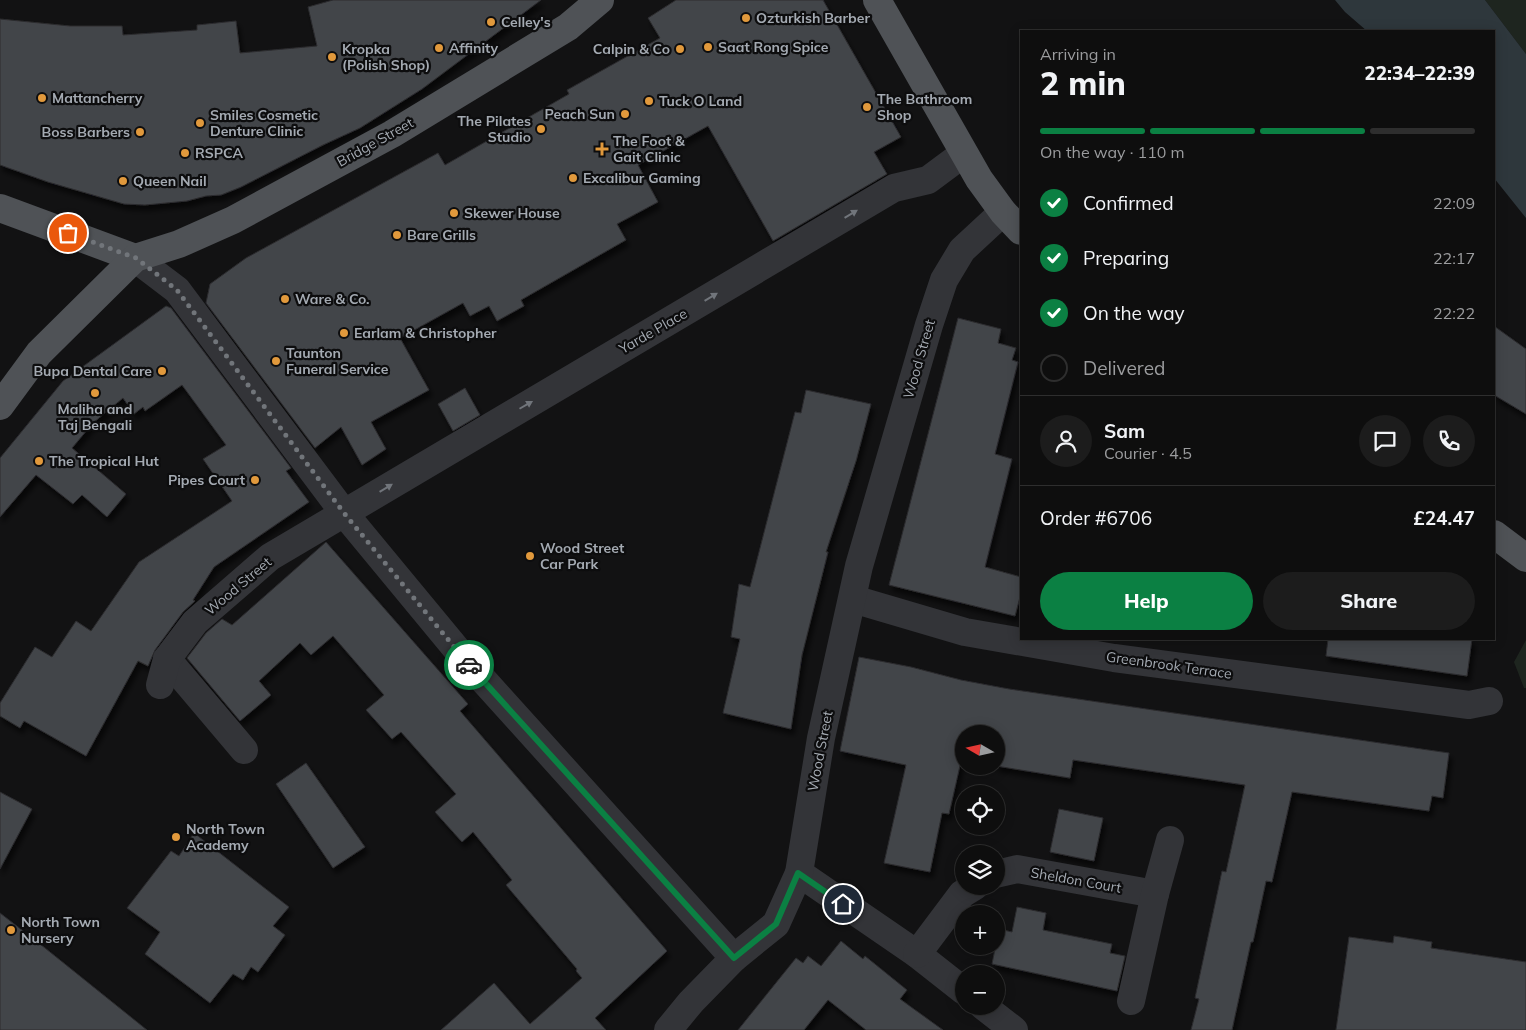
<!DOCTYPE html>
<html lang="en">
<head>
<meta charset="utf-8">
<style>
	body { margin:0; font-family:Mulish,sans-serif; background:#1c1c1c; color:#f1f3f6; height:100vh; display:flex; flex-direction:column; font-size:19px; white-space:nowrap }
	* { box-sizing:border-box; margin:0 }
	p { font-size:16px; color:#9b9c9e }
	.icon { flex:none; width:28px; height:28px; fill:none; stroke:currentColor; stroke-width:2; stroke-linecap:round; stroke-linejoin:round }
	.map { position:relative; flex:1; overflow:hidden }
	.sheet { position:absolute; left:1020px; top:30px; width:475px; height:610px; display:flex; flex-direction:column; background:#0e0e0e; border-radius:0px; box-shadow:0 2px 12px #0003,0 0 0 1px #2e2e2e }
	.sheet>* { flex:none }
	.needle { width:32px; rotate:279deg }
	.fabs { position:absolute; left:955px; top:725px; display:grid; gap:10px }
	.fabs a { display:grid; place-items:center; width:50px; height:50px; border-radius:50%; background:#0e0e0e; box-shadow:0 2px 12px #0003,0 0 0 1px #2e2e2e; font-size:25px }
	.pin { position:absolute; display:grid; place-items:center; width:42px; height:42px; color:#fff; margin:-21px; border:2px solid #fff; border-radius:50%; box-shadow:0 1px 5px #0007 }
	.courier { position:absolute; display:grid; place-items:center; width:50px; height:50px; margin:-25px; border:4px solid #0b8043; border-radius:50%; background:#fff; color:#222; box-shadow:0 1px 6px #0007 }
	.overview em { font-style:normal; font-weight:800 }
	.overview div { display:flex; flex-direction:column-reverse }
	.overview { display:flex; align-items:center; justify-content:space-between; height:85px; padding:0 20px }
	h1 { font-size:32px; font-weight:800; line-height:38px }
	.bar { display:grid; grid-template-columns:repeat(4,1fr); gap:8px 5px; align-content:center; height:60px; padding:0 20px }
	.bar i { height:6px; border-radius:4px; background:#2e2e2e }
	.bar .current { background:#0b8043 }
	.bar p { grid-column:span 4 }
	.line { display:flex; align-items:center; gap:12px; padding:0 20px; border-top:1px solid #2e2e2e }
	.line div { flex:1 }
	.round { display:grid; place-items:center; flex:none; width:52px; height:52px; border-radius:26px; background:#1c1c1c }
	ol { padding:0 20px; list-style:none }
	li { display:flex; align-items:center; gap:15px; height:55px }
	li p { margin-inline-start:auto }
	li .icon { padding:5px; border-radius:50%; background:#0b8043; color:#fff; stroke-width:4 }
	li:last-child { color:#9b9c9e }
	li i { width:28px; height:28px; border:2px solid #2e2e2e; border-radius:50% }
	.cta { display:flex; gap:10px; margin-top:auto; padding:10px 20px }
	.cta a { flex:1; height:58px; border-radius:30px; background:#0b8043; color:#fff; font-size:20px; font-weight:800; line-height:58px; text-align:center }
	.cta a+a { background:#1c1c1c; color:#f1f3f6 }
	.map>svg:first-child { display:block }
	.green { fill:#1e251f }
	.water { fill:#2e373c }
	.building { fill:#434548; stroke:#2c2c2f; filter:url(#shadow) }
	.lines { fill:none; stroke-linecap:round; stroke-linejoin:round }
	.minor { stroke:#333438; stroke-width:28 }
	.major { stroke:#4f5256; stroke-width:28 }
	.oneway { fill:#71757b }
	.done { stroke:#71757a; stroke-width:5; stroke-dasharray:0 9 }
	.route { stroke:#0b8043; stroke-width:6 }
	.poi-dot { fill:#e1993c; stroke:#0d0d0e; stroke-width:2 }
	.labels { text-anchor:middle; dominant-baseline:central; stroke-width:4.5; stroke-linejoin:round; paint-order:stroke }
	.poi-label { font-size:14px; font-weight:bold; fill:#a4aab2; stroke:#0d0d0e; text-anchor:start }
	.street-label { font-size:14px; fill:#a4aab2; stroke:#0d0d0e }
</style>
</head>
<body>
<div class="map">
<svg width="1526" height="1030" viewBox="0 0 1526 1030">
	<defs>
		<filter id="shadow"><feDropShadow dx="3" dy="5.5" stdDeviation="2.5" flood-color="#0009"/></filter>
	</defs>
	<rect width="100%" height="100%" fill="#121213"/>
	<!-- green -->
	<g class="green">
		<polygon points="1485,0 1526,0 1526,54"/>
		<polygon points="1526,640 1526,688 1524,688 1514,662"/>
	</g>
	<!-- water -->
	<polygon class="water" points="1335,0 1485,0 1526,54 1526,218 1494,178 1494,31 1367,31 1345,12"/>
	<!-- building -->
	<g class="building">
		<polygon points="333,0 541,0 422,89 360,128 323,145 241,187 221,195 206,196 187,201 145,205 124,204 48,182 0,165 0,19 70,26 122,26 123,35 197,30 197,25 236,21 240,53 317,46 308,7"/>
		<polygon points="676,0 823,0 901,137 874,152 887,174 773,241 708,126 638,165 658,202 617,224 626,240 521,300 524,306 497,321 489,306 470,316 463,303 400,338 429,390 371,422 386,449 362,465 341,427 315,448 206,303 210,284 246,258 438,153 445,165 569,94 567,90 660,38 648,18"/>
		<polygon points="166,306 171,308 291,468 286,471 309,502 214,567 193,600 195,601 183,612 155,650 148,666 138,661 86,756 24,721 20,728 0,716 0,703 35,647 52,657 76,621 91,631 139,562 232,501 203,459 226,445 182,385 145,411 143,407 134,414 123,398 93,423 72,448 126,494 107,517 82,495 73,504 36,475 0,517 0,458 63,381"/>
		<polygon points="958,318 1001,329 998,343 1016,348 1012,360 1018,362 995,454 1012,459 985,567 1021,577 1021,593 1015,616 889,585"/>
		<polygon points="1494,326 1526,349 1526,414 1494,395"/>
		<polygon points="465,388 480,415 453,431 438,404"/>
		<polygon points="806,390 871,404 856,461 826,552 828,552 802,655 791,729 723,713 740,639 731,637 739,584 750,587 795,412 801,413"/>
		<polygon points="326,542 468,704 460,711 667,951 595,1018 606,1030 441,1030 494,983 530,1024 582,978 576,971 577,969 506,885 512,880 473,832 462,842 435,812 456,794 401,732 392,739 366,710 384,695 333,636 311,655 300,643 259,681 271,695 240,721 187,658 206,633 222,619 232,625"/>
		<polygon points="1328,639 1472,639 1467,676 1326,656"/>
		<polygon points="859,657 911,667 961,680 1009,689 1449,753 1443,798 1432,796 1429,811 1292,792 1272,882 1266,881 1253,942 1251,942 1232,1030 1191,1030 1199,999 1195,998 1218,890 1222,871 1226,872 1245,785 1073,760 1070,778 996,766 996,734 964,734 964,761 961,761 949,814 942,813 930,872 884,863 906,765 840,751"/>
		<polygon points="306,763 365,847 333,868 276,784"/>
		<polygon points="0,792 32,809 0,869"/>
		<polygon points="1059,809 1103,818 1094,861 1050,852"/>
		<polygon points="194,833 289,907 273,926 285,935 258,972 251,967 243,980 233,974 210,1003 145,954 160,932 127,908 171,851 179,856"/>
		<polygon points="1017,907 1046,913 1043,930 1112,944 1110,953 1125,956 1117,991 992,964 999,929 1012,932"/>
		<polygon points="0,913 45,948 147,1030 0,1030"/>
		<polygon points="1394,936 1432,942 1431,948 1526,962 1526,1030 1336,1030 1349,937 1393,943"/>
		<polygon points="841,941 863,959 865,956 907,990 900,999 943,1030 866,1030 828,1000 804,1030 738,1030 796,958 803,963 808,956 821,966"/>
	</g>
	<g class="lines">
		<!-- minor -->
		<g class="minor">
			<polyline points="135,258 177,290 344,513 468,663 734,958"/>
			<polyline points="853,599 965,632 1114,658 1469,705 1489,701"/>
			<polyline points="167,659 244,750"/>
			<polyline points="160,685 167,659 195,622 270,557 894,188 928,180 963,154"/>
			<polyline points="799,873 917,954 964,991"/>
			<polyline points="996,874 1017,869 1155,894"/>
			<polyline points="917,954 962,894 975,886"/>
			<polyline points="1131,1001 1155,894 1170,840"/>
			<polyline points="983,1006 1014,1030"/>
			<polyline points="668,1030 691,1002 734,958 776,924 799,873 821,738 859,566 929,325 944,280 962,250 1003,212"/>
		</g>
		<!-- major -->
		<g class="major">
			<polyline points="877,0 979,179 1003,212 1021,231"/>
			<polyline points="0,208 135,258"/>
			<polyline points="0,406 39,353 135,258 179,244 233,220 392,134 568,27 600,0"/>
			<polyline points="1494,534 1526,558"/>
		</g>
	</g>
	<!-- one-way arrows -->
	<defs><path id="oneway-solid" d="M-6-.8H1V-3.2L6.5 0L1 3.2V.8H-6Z" transform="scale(1.25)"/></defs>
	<g class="oneway">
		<use href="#oneway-solid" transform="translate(851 214) rotate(-31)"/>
		<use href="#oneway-solid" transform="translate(711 297) rotate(-31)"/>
		<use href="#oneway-solid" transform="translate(526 405) rotate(-30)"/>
		<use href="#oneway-solid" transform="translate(386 488) rotate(-31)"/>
	</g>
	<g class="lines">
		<!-- done -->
		<polyline class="done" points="68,233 136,258 177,290 344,513 469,665"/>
		<!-- route -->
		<polyline class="route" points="469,665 734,958 776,924 798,873 843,904"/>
	</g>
	<!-- markers -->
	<g class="poi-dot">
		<circle cx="746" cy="18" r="5"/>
		<circle cx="491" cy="22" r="5"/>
		<circle cx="708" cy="47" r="5"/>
		<circle cx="439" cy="48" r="5"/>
		<circle cx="680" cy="49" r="5"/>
		<circle cx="332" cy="57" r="5"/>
		<circle cx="42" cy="98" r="5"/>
		<circle cx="649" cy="101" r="5"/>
		<circle cx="867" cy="107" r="5"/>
		<circle cx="625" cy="114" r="5"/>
		<circle cx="200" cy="123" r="5"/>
		<circle cx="541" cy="129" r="5"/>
		<circle cx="140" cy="132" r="5"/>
		<path d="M599.5 141.5h5v5h5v5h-5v5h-5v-5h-5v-5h5z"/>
		<circle cx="185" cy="153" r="5"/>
		<circle cx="573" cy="178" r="5"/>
		<circle cx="123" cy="181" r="5"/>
		<circle cx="454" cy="213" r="5"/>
		<circle cx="397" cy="235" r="5"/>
		<circle cx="285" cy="299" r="5"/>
		<circle cx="344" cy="333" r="5"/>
		<circle cx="276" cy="361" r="5"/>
		<circle cx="162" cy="371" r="5"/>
		<circle cx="95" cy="393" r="5"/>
		<circle cx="39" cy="461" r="5"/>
		<circle cx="255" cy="480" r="5"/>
		<circle cx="530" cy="556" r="5"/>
		<circle cx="176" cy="837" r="5"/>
		<circle cx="11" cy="930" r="5"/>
	</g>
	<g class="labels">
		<!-- poi labels -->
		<g class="poi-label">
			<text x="756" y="18">Ozturkish Barber</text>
			<text x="501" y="22">Celley's</text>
			<text x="718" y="47">Saat Rong Spice</text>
			<text x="449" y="48">Affinity</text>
			<text x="342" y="49">Kropka<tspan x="342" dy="16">(Polish Shop)</tspan></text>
			<text x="670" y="49" text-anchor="end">Calpin &amp; Co</text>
			<text x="52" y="98">Mattancherry</text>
			<text x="877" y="99">The Bathroom<tspan x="877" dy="16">Shop</tspan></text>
			<text x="659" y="101">Tuck O Land</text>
			<text x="615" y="114" text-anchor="end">Peach Sun</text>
			<text x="210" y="115">Smiles Cosmetic<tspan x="210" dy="16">Denture Clinic</tspan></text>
			<text x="531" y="121" text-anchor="end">The Pilates<tspan x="531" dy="16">Studio</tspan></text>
			<text x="130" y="132" text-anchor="end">Boss Barbers</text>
			<text x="613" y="141">The Foot &amp;<tspan x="613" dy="16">Gait Clinic</tspan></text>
			<text x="195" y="153">RSPCA</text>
			<text x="583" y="178">Excalibur Gaming</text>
			<text x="133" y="181">Queen Nail</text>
			<text x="464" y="213">Skewer House</text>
			<text x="407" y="235">Bare Grills</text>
			<text x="295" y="299">Ware &amp; Co.</text>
			<text x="354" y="333">Earlam &amp; Christopher</text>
			<text x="286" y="353">Taunton<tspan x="286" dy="16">Funeral Service</tspan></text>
			<text x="152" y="371" text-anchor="end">Bupa Dental Care</text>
			<text x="95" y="409" text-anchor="middle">Maliha and<tspan x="95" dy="16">Taj Bengali</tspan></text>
			<text x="49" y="461">The Tropical Hut</text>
			<text x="245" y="480" text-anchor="end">Pipes Court</text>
			<text x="540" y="548">Wood Street<tspan x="540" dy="16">Car Park</tspan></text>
			<text x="186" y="829">North Town<tspan x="186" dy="16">Academy</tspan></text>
			<text x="21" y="922">North Town<tspan x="21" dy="16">Nursery</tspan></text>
		</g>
		<!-- street labels -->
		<g class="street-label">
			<text transform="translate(375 142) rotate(-29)">Bridge Street</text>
			<text transform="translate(653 331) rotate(-30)">Yarde Place</text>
			<text transform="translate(919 359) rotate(-74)">Wood Street</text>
			<text transform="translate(238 586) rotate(-40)">Wood Street</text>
			<text transform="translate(1169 665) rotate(8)">Greenbrook Terrace</text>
			<text transform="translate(820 751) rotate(-79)">Wood Street</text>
			<text transform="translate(1076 880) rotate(10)">Sheldon Court</text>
		</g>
	</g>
</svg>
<div class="fabs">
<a><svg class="needle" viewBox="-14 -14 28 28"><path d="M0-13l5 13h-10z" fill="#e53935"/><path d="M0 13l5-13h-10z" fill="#9b9c9e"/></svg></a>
<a><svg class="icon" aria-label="locate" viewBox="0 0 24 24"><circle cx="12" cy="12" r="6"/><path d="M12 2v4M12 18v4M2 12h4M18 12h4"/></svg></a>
<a><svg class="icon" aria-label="layers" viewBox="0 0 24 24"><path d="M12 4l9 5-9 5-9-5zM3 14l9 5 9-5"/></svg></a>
<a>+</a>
<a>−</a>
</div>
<div class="pin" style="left:68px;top:233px;background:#ea580c"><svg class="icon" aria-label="bag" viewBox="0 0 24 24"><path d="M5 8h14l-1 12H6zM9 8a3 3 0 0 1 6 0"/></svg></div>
<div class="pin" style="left:843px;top:904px;background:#1f2937"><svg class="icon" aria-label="home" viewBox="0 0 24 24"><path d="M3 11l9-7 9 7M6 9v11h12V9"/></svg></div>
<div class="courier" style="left:469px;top:665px"><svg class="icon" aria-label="car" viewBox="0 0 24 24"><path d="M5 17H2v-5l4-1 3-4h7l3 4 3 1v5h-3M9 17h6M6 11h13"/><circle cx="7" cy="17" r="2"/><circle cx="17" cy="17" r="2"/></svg></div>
<section class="sheet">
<div class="overview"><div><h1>2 min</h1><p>Arriving in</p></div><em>22:34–22:39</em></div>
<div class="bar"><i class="current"></i><i class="current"></i><i class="current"></i><i></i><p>On the way · 110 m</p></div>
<ol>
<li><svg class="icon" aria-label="check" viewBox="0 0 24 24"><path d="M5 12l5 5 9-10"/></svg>Confirmed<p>22:09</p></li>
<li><svg class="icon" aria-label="check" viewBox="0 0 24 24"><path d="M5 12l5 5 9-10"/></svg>Preparing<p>22:17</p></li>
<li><svg class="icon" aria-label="check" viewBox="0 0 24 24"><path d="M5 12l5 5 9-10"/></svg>On the way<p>22:22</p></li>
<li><i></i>Delivered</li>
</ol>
<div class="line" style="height:90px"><a class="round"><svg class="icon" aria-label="person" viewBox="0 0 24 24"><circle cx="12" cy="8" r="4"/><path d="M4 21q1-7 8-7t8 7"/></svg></a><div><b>Sam</b><p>Courier · 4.5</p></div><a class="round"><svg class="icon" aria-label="chat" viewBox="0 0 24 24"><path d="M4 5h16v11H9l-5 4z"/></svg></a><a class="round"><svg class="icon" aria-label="phone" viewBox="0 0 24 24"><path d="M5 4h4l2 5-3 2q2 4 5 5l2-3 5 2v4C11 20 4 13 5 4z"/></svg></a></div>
<div class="line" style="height:65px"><div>Order #6706</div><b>£24.47</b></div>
<div class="cta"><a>Help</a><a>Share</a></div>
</section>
</div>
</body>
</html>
